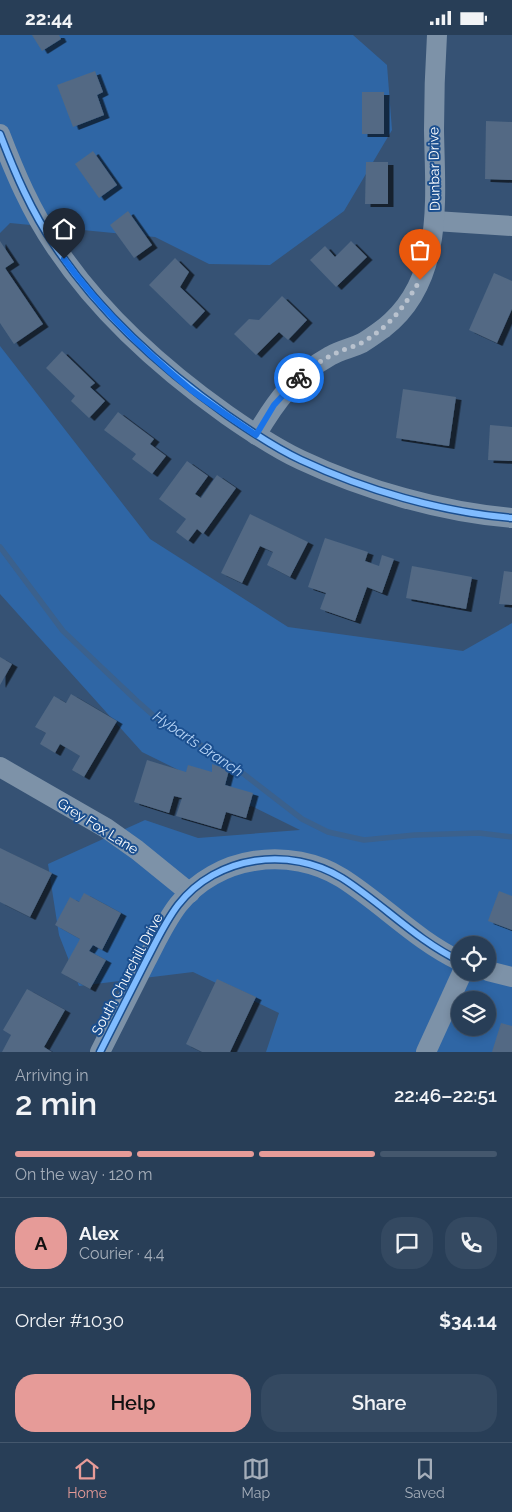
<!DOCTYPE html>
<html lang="en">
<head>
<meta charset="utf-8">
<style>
	body { margin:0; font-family:Raleway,sans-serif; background:#344961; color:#f1f3f6; height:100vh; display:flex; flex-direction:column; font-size:19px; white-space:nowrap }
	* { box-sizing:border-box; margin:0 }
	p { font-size:16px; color:#a5aeba }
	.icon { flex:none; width:28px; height:28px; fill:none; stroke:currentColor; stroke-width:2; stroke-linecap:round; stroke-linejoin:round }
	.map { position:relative; height:1017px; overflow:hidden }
	.side { display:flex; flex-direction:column; background:#283e57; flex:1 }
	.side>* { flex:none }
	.controls { position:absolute; left:451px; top:901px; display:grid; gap:10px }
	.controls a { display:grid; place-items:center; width:45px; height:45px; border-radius:50%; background:#283e57; box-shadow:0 2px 8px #0003,0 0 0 1px #44576d; font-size:25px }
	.pin { position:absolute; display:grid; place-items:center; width:42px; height:42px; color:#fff; margin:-51px -21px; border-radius:50% 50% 50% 0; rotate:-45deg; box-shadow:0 0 5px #0007 }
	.pin .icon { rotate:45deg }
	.courier { position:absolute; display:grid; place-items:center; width:50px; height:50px; margin:-25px; border:4px solid #1a73e8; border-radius:50%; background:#fff; color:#222; box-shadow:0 1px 6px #0007 }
	.headline em { font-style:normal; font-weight:600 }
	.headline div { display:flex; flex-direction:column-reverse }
	.headline { display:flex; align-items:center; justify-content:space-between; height:85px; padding:0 15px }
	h1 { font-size:32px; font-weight:600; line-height:38px }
	.bar { display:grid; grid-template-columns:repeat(4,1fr); gap:8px 5px; align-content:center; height:60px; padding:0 15px }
	.bar i { height:6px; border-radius:4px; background:#44576d }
	.bar .active { background:#e69b98 }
	.bar p { grid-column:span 4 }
	.line { display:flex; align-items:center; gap:12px; padding:0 15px; border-top:1px solid #44576d }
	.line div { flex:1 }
	.round { display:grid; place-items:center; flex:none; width:52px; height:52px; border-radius:20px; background:#344961 }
	.button { display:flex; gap:10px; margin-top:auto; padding:10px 15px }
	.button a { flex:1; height:58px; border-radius:20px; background:#e69b98; color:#111; font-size:20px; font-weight:600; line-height:58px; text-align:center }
	.button a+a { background:#344961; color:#f1f3f6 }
	.status { display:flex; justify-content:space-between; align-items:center; height:35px; padding:0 25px; background:#283e57; direction:ltr }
	.status svg { height:14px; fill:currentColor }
	.tabs { display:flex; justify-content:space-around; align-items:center; height:70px; border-top:1px solid #44576d; background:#283e57; font-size:14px; color:#a5aeba }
	.tabs a { display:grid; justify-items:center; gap:2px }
	.tabs .active { color:#e69b98 }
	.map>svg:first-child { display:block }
	.green { fill:#2f66a5; fill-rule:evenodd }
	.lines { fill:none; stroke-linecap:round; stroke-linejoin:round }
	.stream { stroke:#3b618d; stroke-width:5.5 }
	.building { fill:#526984; filter:url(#shadow) }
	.minor { stroke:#7d92a8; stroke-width:20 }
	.cycleway-casing { stroke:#1b4f8f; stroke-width:9 }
	.cycleway { stroke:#80bcff; stroke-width:6 }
	.done { stroke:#b9c2ce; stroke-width:5; stroke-dasharray:0 9 }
	.route { stroke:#1a73e8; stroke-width:6 }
	.labels { text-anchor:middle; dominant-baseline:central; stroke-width:4; stroke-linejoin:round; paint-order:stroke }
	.street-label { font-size:14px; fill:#fff; stroke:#1b4f8f }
	.water-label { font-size:15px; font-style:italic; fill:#b5d3f5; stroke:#1b4f8f }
</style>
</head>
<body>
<div class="status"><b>22:44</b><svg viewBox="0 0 49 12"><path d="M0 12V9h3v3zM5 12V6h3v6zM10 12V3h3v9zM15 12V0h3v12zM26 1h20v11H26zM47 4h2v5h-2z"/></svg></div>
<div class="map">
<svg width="512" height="1017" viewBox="0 0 512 1017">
	<defs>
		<filter id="shadow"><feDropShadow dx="5.5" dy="3" stdDeviation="0" flood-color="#0009"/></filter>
	</defs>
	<rect width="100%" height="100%" fill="#365274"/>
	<!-- green -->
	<g class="green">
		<polygon points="0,0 353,0 387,30 392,95 344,176 270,230 209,229 155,202 10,188 0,198"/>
		<path d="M0,311L150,504L288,592L463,616L512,588V1017H266L279,978L193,937L79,951L59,900L48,829L145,785L198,803L300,795L142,717L0,559ZM460,910H488V938H460ZM460,965H488V992H460Z"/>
	</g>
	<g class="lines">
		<!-- stream -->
		<polyline class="stream" points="0,512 63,596 137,666 162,688 223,723 302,784 328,797 364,805 415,800 479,798 512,802"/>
	</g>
	<!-- building -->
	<g class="building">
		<polygon points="32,0 59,0 61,4 42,16"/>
		<polygon points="95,36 103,57 97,60 104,80 73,92 57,50"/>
		<rect x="362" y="57" width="22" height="42"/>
		<polygon points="486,86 512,87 512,145 485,144"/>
		<polygon points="93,116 117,150 99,163 75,129"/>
		<polygon points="366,127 388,127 388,169 365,169"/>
		<polygon points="128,176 152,210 134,223 110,190"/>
		<polygon points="0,206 14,227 5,233 43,289 14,309 0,288"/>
		<polygon points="351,206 367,222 336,252 310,225 325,211 335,222"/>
		<polygon points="175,223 189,237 180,252 205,276 191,291 149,250"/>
		<polygon points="494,238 512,246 512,274 497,308 469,295"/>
		<polygon points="282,261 307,285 288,305 279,297 256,320 234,299 249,284 259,285"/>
		<polygon points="62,316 95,348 90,352 105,366 89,383 71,366 75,361 46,333"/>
		<polygon points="403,354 456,362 449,411 396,403"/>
		<polygon points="118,377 154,404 150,409 166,421 152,439 132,424 136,419 104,395"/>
		<polygon points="490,390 512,392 512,426 488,425"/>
		<polygon points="187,426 208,441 195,459 201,463 217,440 236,453 203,499 197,494 188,506 176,497 186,484 159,464"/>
		<polygon points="250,479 308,507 290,542 267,530 273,517 260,511 242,548 221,538"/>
		<polygon points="325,503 368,517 365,526 379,531 382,520 394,524 382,558 367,552 355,586 320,574 326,558 308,552"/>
		<polygon points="412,531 472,542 466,574 406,563"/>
		<polygon points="504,536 512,537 512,570 499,569"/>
		<polygon points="0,622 12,629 0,650"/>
		<polygon points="71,659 117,686 84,742 72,735 80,721 60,709 55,718 40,709 46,698 35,692 54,661 66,668"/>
		<polygon points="147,725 186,737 188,730 212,737 212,729 229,735 225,750 253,758 246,783 226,777 221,794 176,781 182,763 174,761 169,778 134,767"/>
		<polygon points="0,813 52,838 30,882 0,867"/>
		<polygon points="499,856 512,861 512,895 488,886"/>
		<polygon points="84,858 121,878 102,915 93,910 89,916 106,925 90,954 61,938 80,904 55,890 70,862 79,867"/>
		<polygon points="217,944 256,962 230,1017 202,1017 186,1009"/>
		<polygon points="27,954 65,975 44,1012 52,1017 2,1017 11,1000 3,995"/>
		<polygon points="501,988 512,991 512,1017 492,1017"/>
	</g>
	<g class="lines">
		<!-- minor -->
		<g class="minor">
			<path d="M0,99C15,138 31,176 55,211C100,279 161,333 227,380C250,396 275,413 301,425C365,455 441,477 512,483"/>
			<polyline points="435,186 512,191"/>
			<path d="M256,400C276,366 294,341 330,321C340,315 352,313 362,308C369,304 377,298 384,293C445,245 435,163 434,95C434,63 435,32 437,0"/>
			<polyline points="0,732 106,793 137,815 190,858"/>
			<polyline points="488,936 512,942"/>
			<path d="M100,1017C115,987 131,956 146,926C156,907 165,887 178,870C217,820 290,811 342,843C383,869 416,905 460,926"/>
			<polyline points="426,1017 462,938"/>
		</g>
		<!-- cycleway casing -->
		<g class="cycleway-casing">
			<g id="cycleway">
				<path d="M0,99C15,138 31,176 55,211C100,279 161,333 227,380C250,396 275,413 301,425C365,455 441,477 512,483"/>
				<path d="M100,1017C115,987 131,956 146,926C156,907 165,887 178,870C217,820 290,811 342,843C383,869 416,905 460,926"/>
			</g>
		</g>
		<!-- cycleway -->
		<use href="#cycleway" class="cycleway"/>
	</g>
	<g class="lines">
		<!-- done -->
		<path class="done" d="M299,343C311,332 326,322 341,316C348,313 356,311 363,307C389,292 405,271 420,245"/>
		<!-- route -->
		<path class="route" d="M64,224C100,274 143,315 190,354C211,370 234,385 256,400L274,370L299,343"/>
	</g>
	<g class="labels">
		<!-- street labels -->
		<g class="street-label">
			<text transform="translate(434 134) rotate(-91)">Dunbar Drive</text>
			<text transform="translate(98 791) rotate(32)">Grey Fox Lane</text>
			<text transform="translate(127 939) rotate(-62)">South Churchill Drive</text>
		</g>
		<!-- water labels -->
		<g class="water-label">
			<text transform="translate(198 709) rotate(34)">Hybarts Branch</text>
		</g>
	</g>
</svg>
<div class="controls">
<a><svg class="icon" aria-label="locate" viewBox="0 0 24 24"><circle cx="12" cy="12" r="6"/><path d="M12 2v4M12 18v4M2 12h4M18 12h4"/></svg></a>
<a><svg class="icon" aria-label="layers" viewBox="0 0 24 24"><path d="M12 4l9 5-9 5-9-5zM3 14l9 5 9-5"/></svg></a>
</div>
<div class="pin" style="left:420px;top:245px;background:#ea580c"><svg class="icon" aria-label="bag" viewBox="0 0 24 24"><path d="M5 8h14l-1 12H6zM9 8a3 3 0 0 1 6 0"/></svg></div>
<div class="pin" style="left:64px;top:224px;background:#1f2937"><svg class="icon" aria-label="home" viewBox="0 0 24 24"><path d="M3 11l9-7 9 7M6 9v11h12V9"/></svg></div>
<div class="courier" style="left:299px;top:343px"><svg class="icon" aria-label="bike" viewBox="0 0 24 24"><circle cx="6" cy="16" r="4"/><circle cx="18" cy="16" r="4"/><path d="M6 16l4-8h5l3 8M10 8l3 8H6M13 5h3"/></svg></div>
</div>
<section class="side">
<div class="headline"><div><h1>2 min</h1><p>Arriving in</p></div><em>22:46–22:51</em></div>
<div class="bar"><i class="active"></i><i class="active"></i><i class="active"></i><i></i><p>On the way · 120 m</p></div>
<div class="line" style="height:90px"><b class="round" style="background:#e69b98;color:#111">A</b><div><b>Alex</b><p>Courier · 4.4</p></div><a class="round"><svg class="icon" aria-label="chat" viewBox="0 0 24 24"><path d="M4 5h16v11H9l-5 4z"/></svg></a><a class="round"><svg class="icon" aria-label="phone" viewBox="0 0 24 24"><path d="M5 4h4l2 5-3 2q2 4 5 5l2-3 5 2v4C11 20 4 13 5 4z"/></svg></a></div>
<div class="line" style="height:65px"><div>Order #1030</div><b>$34.14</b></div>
<div class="button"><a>Help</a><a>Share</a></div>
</section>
<nav class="tabs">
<a class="active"><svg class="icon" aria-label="home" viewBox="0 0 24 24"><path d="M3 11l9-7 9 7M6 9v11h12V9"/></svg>Home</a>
<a><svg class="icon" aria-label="map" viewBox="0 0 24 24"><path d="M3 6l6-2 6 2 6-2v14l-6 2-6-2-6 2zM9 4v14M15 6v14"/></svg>Map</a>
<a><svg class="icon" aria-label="saved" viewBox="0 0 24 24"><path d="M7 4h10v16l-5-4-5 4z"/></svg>Saved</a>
</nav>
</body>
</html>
